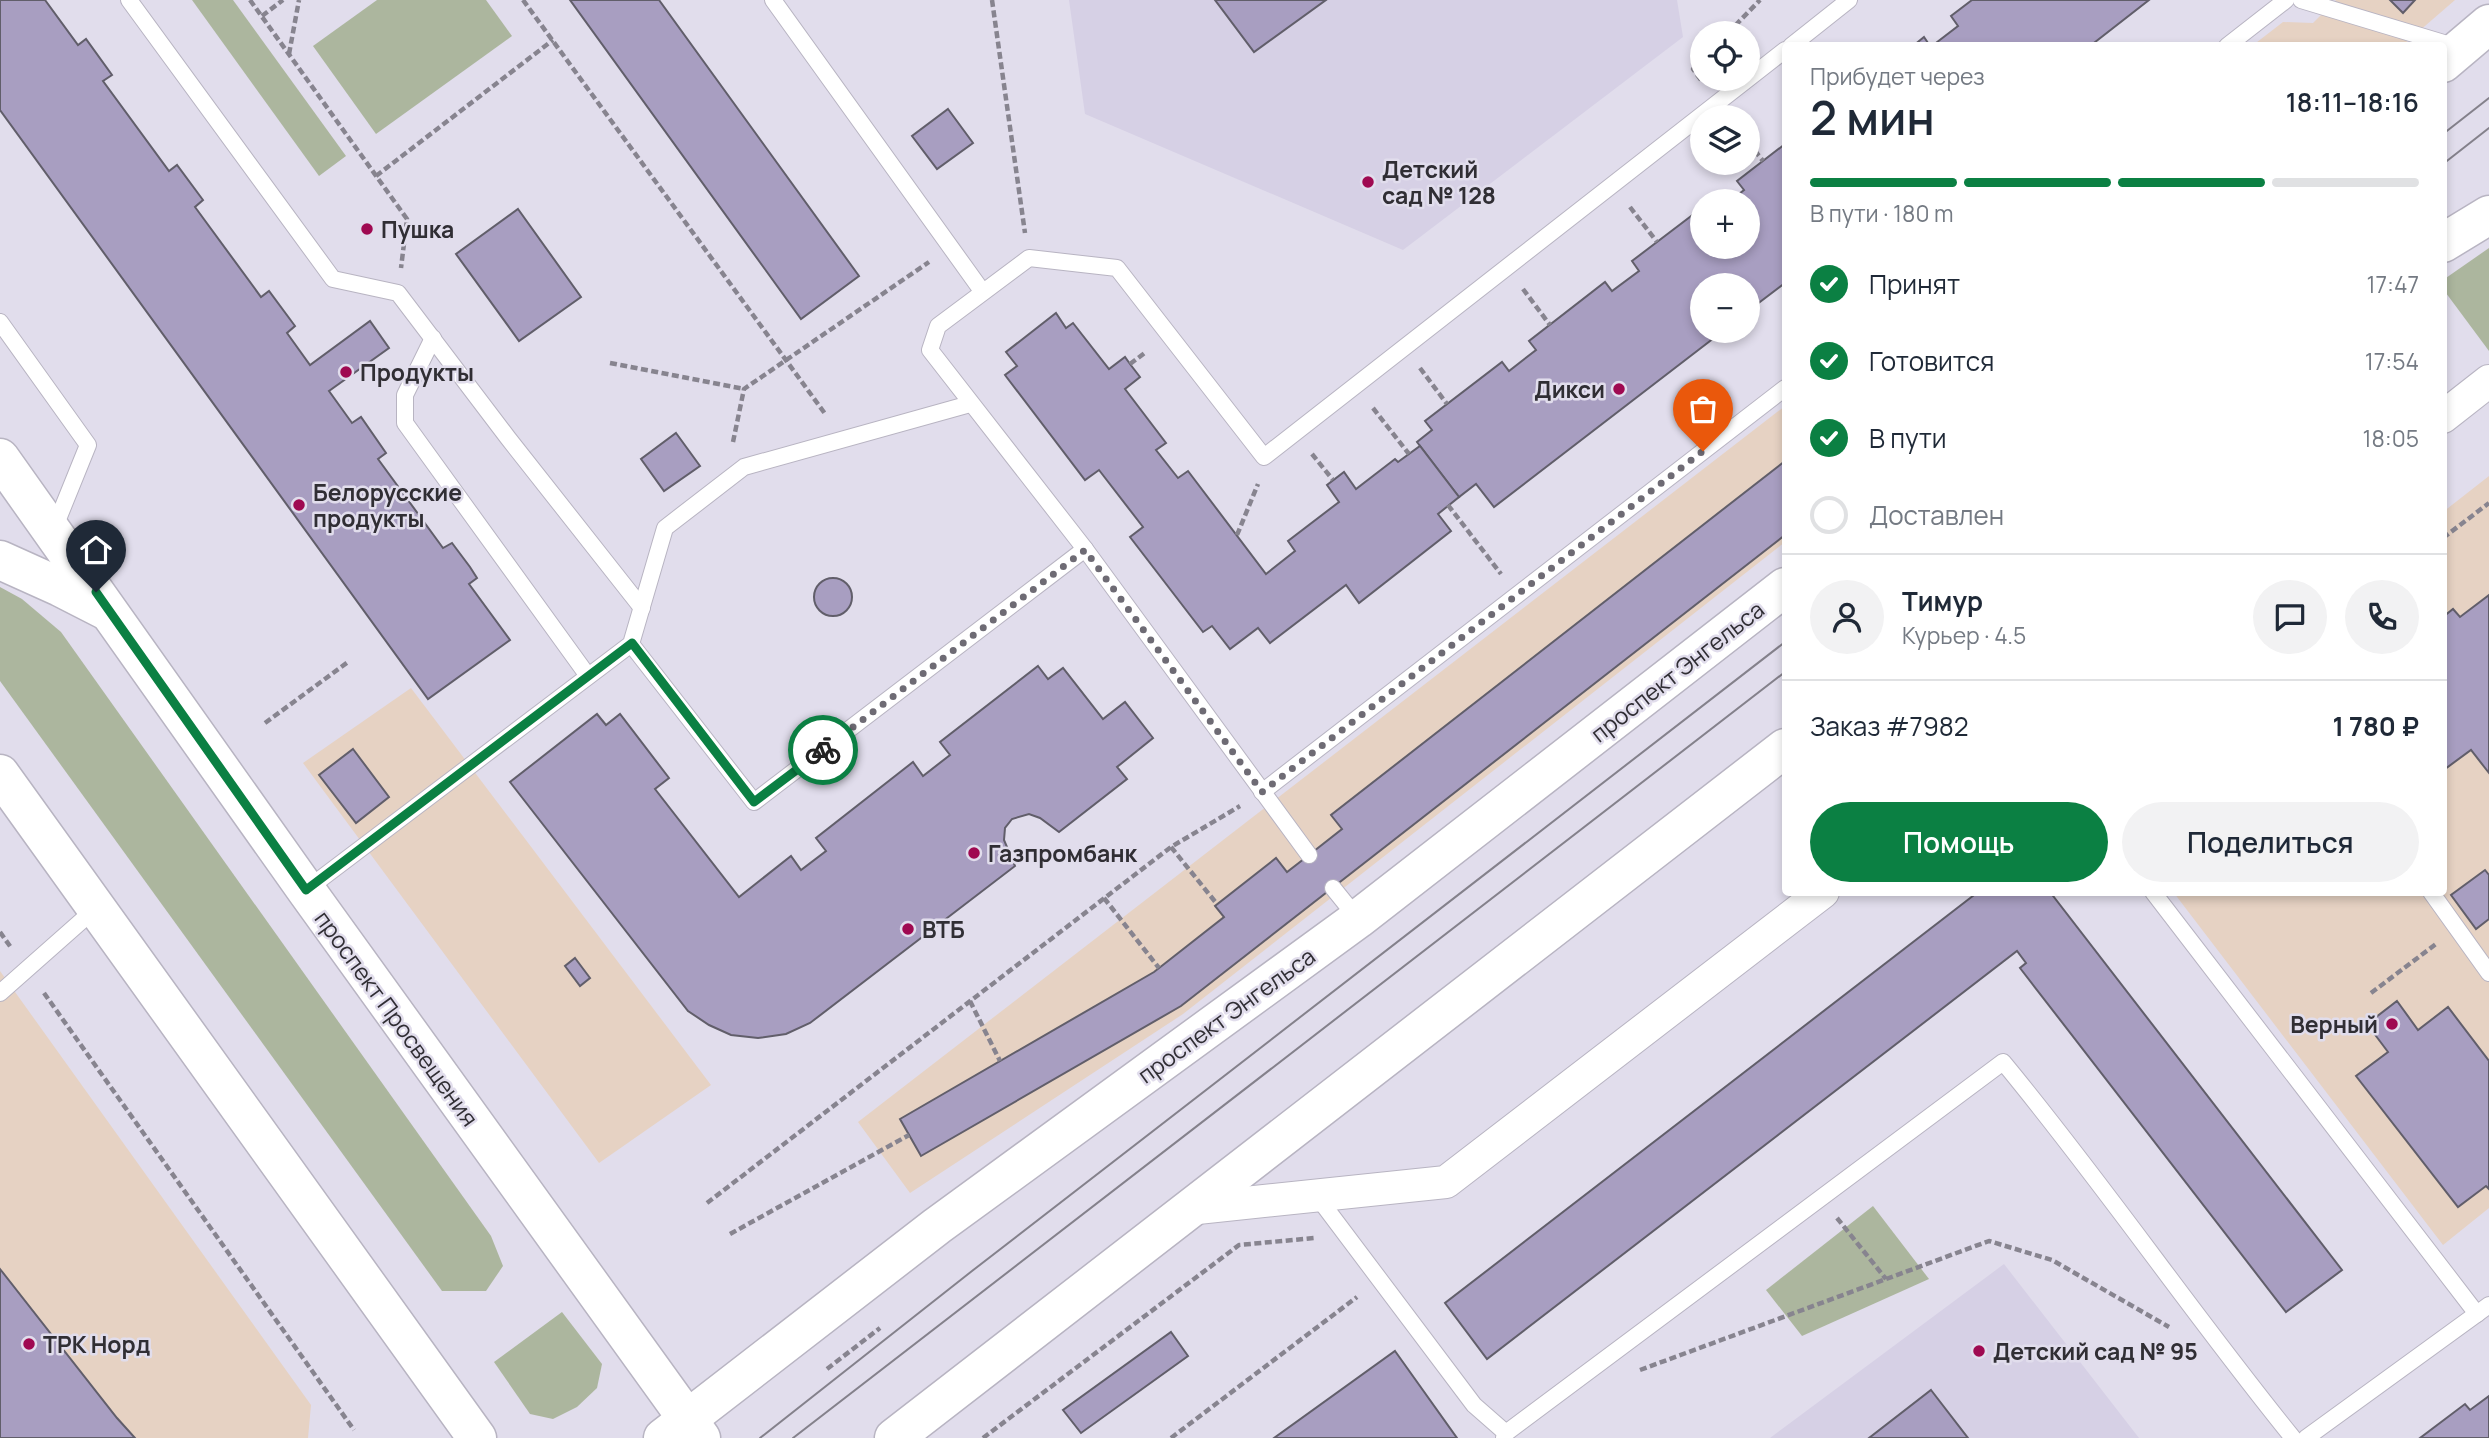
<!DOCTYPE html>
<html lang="ru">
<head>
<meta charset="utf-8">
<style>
	body { margin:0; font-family:Manrope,sans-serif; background:#f2f2f3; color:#1f2937; height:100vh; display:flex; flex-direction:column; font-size:26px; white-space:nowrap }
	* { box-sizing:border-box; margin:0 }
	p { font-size:23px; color:#747a83 }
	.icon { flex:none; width:38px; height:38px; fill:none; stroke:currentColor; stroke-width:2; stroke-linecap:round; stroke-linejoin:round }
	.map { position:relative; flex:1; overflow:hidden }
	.drawer { position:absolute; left:1782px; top:42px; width:665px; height:854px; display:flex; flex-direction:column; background:#fff; border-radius:7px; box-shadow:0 4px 10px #0003 }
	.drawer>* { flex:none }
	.tools { position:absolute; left:1690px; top:21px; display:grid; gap:14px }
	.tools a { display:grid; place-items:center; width:70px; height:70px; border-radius:50%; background:#fff; box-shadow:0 4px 10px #0003; font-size:35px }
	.pin { position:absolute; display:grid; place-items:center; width:60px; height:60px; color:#fff; margin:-72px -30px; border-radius:50% 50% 50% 0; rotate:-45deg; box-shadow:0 0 7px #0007 }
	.pin .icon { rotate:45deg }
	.courier { position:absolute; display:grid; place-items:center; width:70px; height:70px; margin:-35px; border:5px solid #0b8043; border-radius:50%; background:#fff; color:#222; box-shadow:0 2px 9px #0007 }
	.headline em { font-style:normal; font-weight:600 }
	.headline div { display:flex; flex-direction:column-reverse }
	.headline { display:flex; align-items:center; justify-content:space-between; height:119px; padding:0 28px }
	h1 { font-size:46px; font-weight:600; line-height:52px }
	.bar { display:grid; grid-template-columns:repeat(4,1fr); gap:10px 7px; align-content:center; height:84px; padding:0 28px }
	.bar i { height:9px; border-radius:5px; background:#e0e1e3 }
	.bar .on { background:#0b8043 }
	.bar p { grid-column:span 4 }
	.line { display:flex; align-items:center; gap:18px; padding:0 28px; border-top:2px solid #e0e1e3 }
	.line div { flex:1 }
	.round { display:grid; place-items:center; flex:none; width:74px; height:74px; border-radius:37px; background:#f2f2f3 }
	ol { padding:0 28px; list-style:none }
	li { display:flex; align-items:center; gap:21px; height:77px }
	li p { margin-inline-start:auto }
	li .icon { padding:7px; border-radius:50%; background:#0b8043; color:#fff; stroke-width:4 }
	li:last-child { color:#747a83 }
	li i { width:38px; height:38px; border:4px solid #e0e1e3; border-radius:50% }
	.action { display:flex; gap:14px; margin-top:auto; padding:14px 28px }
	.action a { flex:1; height:80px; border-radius:42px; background:#0b8043; color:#fff; font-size:28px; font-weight:600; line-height:80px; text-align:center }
	.action a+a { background:#f2f2f3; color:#1f2937 }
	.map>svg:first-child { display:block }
	.commercial { fill:#e6d2c3 }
	.built { fill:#d6d0e5 }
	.green { fill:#acb69e }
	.building { fill:#a89ec1; stroke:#615e6a; stroke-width:2 }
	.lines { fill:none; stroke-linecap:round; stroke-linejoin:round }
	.lane-casing { stroke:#b8b4c2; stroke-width:18 }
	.street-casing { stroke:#b8b4c2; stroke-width:34 }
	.secondary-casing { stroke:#b8b4c2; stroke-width:41 }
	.primary-casing { stroke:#b8b4c2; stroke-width:41 }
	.path { stroke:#87848f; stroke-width:4.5; stroke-dasharray:7 3.5; stroke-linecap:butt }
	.lane { stroke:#fff; stroke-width:16 }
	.street { stroke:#fff; stroke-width:32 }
	.secondary { stroke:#fff; stroke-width:38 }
	.primary { stroke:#fff; stroke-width:38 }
	.tram { stroke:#84818b; stroke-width:2 }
	.done { stroke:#6e6b74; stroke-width:7; stroke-dasharray:0 12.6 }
	.route { stroke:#0b8043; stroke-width:9 }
	.poi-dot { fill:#9f0951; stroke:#e1ddec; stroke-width:2.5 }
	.labels { text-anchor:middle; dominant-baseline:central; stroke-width:5; stroke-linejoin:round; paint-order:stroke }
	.poi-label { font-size:23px; font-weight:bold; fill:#302e34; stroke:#e1ddec; text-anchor:start }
	.street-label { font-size:23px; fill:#302e34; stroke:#e1ddec }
</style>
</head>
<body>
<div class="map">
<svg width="2489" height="1438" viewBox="0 0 2489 1438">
	<rect width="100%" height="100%" fill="#e1ddec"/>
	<!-- commercial -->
	<g class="commercial">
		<polygon points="2336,0 2455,0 2403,45 2252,46 2283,22 2313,23"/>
		<polygon points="1785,406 1785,542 1183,1014 910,1193 858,1122"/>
		<polygon points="2489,476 2489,1208 2443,1245 2174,893 2443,892 2443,512"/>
		<polygon points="411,688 711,1085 599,1163 303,763"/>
		<polygon points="0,971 311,1405 308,1438 0,1438"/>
	</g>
	<!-- built -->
	<g class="built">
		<polygon points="1069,0 1677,0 1683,37 1403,250 1085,114"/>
		<polygon points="2004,1264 2139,1438 1770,1438"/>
	</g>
	<!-- green -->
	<g class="green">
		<polygon points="192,0 233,0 346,156 319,176"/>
		<polygon points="377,0 486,0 512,36 376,134 313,46"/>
		<polygon points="2489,248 2489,351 2443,289 2443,280"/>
		<polygon points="0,587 22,599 61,632 491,1236 503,1266 486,1291 442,1291 0,681"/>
		<polygon points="1873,1206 1929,1279 1802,1336 1766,1290"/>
		<polygon points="562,1312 602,1364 597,1388 577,1407 553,1419 530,1414 494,1362"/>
	</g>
	<!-- building -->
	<g class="building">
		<polygon points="0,0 45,0 78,45 86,39 112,75 103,81 169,171 177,165 203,200 195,207 261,297 269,291 295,326 287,333 310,365 370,321 389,348 329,391 352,423 361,417 386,453 378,459 443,548 452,543 470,567 477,578 469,584 510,640 428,699 0,110"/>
		<polygon points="570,0 659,0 859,276 801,319"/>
		<polygon points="1215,0 1326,0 1254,52"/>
		<polygon points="1972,0 2149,0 2090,46 1932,46 1958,26 1951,16"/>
		<polygon points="2390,0 2415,0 2403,13"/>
		<polygon points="1924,37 1930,46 1913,46"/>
		<polygon points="948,109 973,143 937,169 912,136"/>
		<polygon points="1785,144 1785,283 1748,311 1748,285 1703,285 1703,331 1723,331 1494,507 1476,484 1459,497 1417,442 1432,430 1425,421 1502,362 1509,371 1536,350 1529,341 1605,282 1612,291 1639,271 1632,261 1703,207 1703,247 1748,247 1748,201 1730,201 1744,190 1737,181"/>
		<polygon points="518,209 581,297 519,341 456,254"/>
		<polygon points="1056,313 1066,328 1073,323 1109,369 1125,357 1130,364 1140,377 1125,389 1166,443 1156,450 1178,478 1188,471 1266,574 1295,551 1288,541 1339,502 1327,485 1344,472 1356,489 1395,459 1398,462 1420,446 1459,497 1438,514 1451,531 1359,603 1346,585 1270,643 1258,628 1230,649 1212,626 1203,632 1130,537 1143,527 1099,470 1085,480 1005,375 1017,366 1006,352"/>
		<polygon points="676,433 700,466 664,491 641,459"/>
		<polygon points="1785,461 1785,535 1181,1006 921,1156 900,1119 1154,972 1224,917 1215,906 1276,858 1287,872 1309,855 1342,829 1331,815"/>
		<circle cx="833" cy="597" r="19"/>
		<polygon points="2489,595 2489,773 2471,750 2445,769 2443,766 2443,617 2453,609 2460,617"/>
		<polygon points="1038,666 1048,679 1063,668 1103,719 1125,702 1153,738 1117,767 1127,779 1059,832 1040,818 1029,814 1012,819 1005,828 1004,840 1015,866 810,1023 786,1034 758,1038 731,1035 709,1025 688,1011 510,782 597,714 606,725 620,714 669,778 655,789 739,897 791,856 801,870 826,851 816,838 913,762 923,776 950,755 940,742"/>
		<polygon points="353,749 389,797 356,823 319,775"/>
		<polygon points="2485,870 2489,875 2489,919 2476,929 2451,895"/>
		<polygon points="1978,892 2050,892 2342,1270 2286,1312 2020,968 2026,963 2017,951 1487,1359 1445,1303"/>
		<polygon points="575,958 590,978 580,986 565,966"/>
		<polygon points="2397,1001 2418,1030 2448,1007 2489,1061 2489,1189 2486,1186 2458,1207 2356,1076 2388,1052 2367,1024"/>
		<polygon points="0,1269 117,1418 135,1438 0,1438"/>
		<polygon points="1171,1332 1188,1356 1081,1433 1063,1410"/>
		<polygon points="1395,1351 1457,1438 1274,1438"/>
		<polygon points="1931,1390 1968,1438 1869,1438"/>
		<polygon points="2489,1396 2489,1438 2420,1438 2465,1404 2470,1410"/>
	</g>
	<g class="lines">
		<!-- lane casing -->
		<g class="lane-casing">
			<g id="lane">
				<polyline points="129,0 333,279 398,293 508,438 642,608"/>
				<polyline points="773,0 982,291"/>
				<polyline points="2301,0 2457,47"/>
				<polyline points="1791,46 1849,0"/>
				<polyline points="2227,46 2286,0"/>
				<polyline points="0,322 88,445 54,529"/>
				<polyline points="433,338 405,395 405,423 588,676"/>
				<polyline points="631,644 754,802 1085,549"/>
				<polyline points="1262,792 1785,388"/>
				<polyline points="1309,855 1085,549 930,350 938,326 1029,258 1117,268 1264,457 1785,50"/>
				<polyline points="1333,888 1358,919"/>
				<polyline points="306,890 631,644 665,528 744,467 970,404"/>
				<polyline points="2153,892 2477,1314"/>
				<polyline points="2431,892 2489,973"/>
				<polyline points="0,993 95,909"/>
				<polyline points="1316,1195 1474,1405 1506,1433"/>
				<path d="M1504,1438L1506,1433L2003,1062C2104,1184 2193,1315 2293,1438"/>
				<polyline points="2306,1438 2489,1305"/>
			</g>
		</g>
		<!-- street casing -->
		<g class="street-casing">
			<g id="street">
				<polyline points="2443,417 2489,381"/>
				<polyline points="1188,1209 1446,1182 1823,892"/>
			</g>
		</g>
		<!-- secondary casing -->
		<g class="secondary-casing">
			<g id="secondary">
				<polyline points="0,458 306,890 701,1438"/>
				<polyline points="0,560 60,587 105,610"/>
				<polyline points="0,774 477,1438"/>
			</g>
		</g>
		<!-- primary casing -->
		<g class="primary-casing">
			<g id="primary">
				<polyline points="2443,63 2489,24"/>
				<polyline points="2443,243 2489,215"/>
				<polyline points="663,1438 937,1226 1358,919 1785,587"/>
				<polyline points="894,1438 1785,748"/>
			</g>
		</g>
		<!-- path -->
		<g class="path">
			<polyline points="250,0 407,219 401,268"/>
			<polyline points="523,0 826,415"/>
			<polyline points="992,0 1025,233"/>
			<polyline points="262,16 283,0"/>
			<polyline points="1728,33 1760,0"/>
			<polyline points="289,54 299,0"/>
			<polyline points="1701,80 1693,69 1703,59"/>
			<polyline points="1748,142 1763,161"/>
			<polyline points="376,176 553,40"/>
			<polyline points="1630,207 1657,242"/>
			<polyline points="1523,289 1550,325"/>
			<polyline points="610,363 744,389"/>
			<polyline points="1130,364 1146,352"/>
			<polyline points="1420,368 1447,404"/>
			<polyline points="1373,408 1409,454"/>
			<polyline points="733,442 744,389 929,262"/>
			<polyline points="1312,454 1333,480"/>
			<polyline points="1448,505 1501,574"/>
			<polyline points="1237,535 1258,484"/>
			<polyline points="2443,538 2489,503"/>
			<polyline points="265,723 348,662"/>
			<polyline points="1171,847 1217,904"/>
			<polyline points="1104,898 1159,968"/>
			<polyline points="0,932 12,949"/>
			<polyline points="44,993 354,1430"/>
			<polyline points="2371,993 2436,944"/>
			<polyline points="970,1001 1000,1061"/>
			<polyline points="707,1203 1171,847 1240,806"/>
			<polyline points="1837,1218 1886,1279"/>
			<polyline points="730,1234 909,1135"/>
			<polyline points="827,1369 880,1328"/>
			<polyline points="1640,1370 1989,1241 2052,1260 2169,1327"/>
			<polyline points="983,1438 1239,1245 1314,1238"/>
			<polyline points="1171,1438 1357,1297"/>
		</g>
		<!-- lane -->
		<use href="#lane" class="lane"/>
		<!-- street -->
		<use href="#street" class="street"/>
		<!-- secondary -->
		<use href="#secondary" class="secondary"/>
		<!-- primary -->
		<use href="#primary" class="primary"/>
		<!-- tram -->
		<g class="tram">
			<polyline points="2443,134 2489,98"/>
			<polyline points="2443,164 2489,128"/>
			<polyline points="760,1438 972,1271 1785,642"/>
			<polyline points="793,1438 1785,672"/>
		</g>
	</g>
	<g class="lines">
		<!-- done -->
		<polyline class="done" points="823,750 1085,550 1262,792 1703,451"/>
		<!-- route -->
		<polyline class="route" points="96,592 306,890 632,643 754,802 823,750"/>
	</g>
	<!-- markers -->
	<g class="poi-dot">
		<circle cx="1368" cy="182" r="7"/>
		<circle cx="367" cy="229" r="7"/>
		<circle cx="346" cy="372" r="7"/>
		<circle cx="1619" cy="389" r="7"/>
		<circle cx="299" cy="505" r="7"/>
		<circle cx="974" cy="853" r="7"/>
		<circle cx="908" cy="929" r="7"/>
		<circle cx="2392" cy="1024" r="7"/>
		<circle cx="29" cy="1344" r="7"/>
		<circle cx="1979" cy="1351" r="7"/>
	</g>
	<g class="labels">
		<!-- poi labels -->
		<g class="poi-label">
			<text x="1382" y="169">Детский<tspan x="1382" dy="26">сад № 128</tspan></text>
			<text x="381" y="229">Пушка</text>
			<text x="360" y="372">Продукты</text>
			<text x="1605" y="389" text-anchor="end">Дикси</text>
			<text x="313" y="492">Белорусские<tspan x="313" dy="26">продукты</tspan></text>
			<text x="988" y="853">Газпромбанк</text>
			<text x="922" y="929">ВТБ</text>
			<text x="2378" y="1024" text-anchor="end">Верный</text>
			<text x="43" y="1344">ТРК Норд</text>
			<text x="1993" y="1351">Детский сад № 95</text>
		</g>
		<!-- street labels -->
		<g class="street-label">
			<text transform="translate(1677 671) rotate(-38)">проспект Энгельса</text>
			<text transform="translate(1226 1015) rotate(-36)">проспект Энгельса</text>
			<text transform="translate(397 1018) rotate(54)">проспект Просвещения</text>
		</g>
	</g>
</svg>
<div class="tools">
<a><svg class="icon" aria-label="locate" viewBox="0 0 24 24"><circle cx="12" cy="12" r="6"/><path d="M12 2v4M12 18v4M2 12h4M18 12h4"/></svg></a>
<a><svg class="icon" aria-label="layers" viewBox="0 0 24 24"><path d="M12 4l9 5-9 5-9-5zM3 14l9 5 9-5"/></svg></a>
<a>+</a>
<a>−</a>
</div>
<div class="pin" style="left:1703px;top:451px;background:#ea580c"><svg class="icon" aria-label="bag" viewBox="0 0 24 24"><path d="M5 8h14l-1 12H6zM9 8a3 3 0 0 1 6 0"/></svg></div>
<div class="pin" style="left:96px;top:592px;background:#1f2937"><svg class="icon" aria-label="home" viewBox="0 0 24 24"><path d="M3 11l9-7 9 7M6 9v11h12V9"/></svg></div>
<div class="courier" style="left:823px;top:750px"><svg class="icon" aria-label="bike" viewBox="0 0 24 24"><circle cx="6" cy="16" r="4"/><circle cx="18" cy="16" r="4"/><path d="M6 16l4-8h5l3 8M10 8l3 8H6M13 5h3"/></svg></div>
<section class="drawer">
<div class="headline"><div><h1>2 мин</h1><p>Прибудет через</p></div><em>18:11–18:16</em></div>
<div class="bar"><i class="on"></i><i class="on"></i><i class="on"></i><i></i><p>В пути · 180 m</p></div>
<ol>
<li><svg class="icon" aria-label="check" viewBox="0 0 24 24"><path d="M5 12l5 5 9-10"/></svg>Принят<p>17:47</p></li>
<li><svg class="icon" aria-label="check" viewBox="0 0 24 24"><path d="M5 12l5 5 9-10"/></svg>Готовится<p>17:54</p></li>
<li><svg class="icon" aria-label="check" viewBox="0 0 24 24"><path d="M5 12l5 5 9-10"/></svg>В пути<p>18:05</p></li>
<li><i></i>Доставлен</li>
</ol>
<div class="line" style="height:126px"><a class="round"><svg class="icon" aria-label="person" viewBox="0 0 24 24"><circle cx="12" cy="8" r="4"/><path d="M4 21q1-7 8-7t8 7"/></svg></a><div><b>Тимур</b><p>Курьер · 4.5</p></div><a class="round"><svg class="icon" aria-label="chat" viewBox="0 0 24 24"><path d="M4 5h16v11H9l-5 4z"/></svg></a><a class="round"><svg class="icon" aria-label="phone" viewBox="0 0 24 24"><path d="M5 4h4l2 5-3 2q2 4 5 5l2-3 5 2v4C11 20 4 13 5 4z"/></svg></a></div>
<div class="line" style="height:91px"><div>Заказ #7982</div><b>1 780 ₽</b></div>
<div class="action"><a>Помощь</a><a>Поделиться</a></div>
</section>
</div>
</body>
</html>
